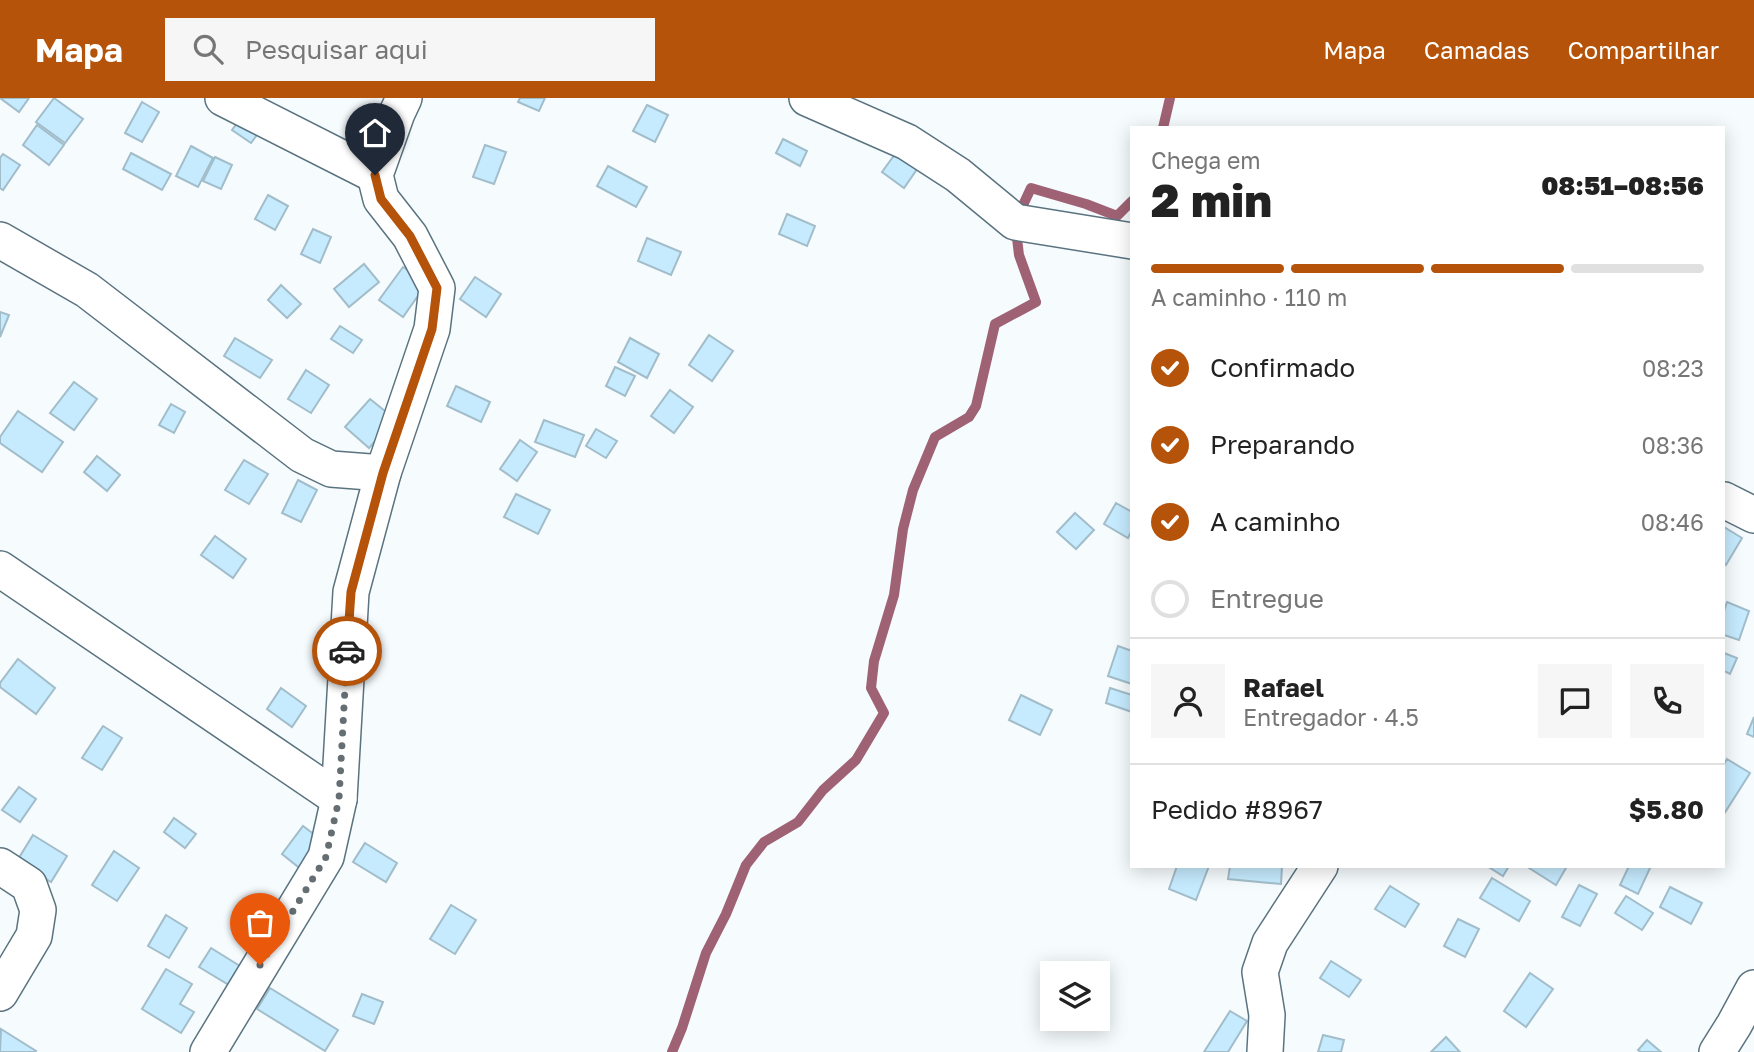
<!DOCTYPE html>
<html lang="pt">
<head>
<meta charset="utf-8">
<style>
	body { margin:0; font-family:"Golos Text",sans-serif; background:#f6f6f6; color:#222; height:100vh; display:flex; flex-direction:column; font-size:26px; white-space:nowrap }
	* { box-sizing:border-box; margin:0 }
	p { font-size:23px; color:#767676 }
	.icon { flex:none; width:38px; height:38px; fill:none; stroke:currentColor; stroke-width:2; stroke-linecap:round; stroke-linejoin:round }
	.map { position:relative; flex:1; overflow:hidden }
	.drawer { position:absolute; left:1130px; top:28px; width:595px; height:742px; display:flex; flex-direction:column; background:#fff; border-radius:0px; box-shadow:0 4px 18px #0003 }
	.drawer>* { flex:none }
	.fabs { position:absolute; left:1040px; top:863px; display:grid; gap:14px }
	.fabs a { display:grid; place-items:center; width:70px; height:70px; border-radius:0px; background:#fff; box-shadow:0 4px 18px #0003; font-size:35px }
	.pin { position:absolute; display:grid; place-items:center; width:60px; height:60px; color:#fff; margin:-72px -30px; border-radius:50% 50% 50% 0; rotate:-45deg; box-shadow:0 0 7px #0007 }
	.pin .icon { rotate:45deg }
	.courier { position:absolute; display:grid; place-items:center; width:70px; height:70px; margin:-35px; border:5px solid #b45309; border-radius:50%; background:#fff; color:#222; box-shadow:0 2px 9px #0007 }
	.summary em { font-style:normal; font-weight:800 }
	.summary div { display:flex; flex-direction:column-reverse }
	.summary { display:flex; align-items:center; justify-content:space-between; height:119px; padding:0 21px }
	h1 { font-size:46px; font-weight:800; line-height:52px }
	.bar { display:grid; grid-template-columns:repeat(4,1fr); gap:10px 7px; align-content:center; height:84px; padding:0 21px }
	.bar i { height:9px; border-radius:5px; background:#e0e0e0 }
	.bar .selected { background:#b45309 }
	.bar p { grid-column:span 4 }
	.line { display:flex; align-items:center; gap:18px; padding:0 21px; border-top:2px solid #e0e0e0 }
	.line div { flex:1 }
	.round { display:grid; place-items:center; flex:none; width:74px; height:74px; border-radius:0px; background:#f6f6f6 }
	ol { padding:0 21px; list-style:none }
	li { display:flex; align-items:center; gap:21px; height:77px }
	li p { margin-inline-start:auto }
	li .icon { padding:7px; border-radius:50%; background:#b45309; color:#fff; stroke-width:4 }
	li:last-child { color:#767676 }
	li i { width:38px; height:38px; border:4px solid #e0e0e0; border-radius:50% }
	header { display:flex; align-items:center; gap:42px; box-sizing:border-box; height:98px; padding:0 35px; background:#b45309; color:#fff }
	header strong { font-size:33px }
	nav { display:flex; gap:38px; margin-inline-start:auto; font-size:24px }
	.search { width:490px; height:63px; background:#f6f6f6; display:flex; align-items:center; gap:18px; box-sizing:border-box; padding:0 24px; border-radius:0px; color:#767676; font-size:26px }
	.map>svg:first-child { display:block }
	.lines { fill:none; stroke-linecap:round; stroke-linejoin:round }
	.stream { stroke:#9f6275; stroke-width:10 }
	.building { fill:#c6ebfe; stroke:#a2bdca; stroke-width:2 }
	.minor-casing { stroke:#5a737f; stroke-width:38 }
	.minor { stroke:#fff; stroke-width:35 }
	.done { stroke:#656e72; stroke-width:7; stroke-dasharray:0 12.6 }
	.route { stroke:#b45309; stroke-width:9 }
</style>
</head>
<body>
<header>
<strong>Mapa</strong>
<div class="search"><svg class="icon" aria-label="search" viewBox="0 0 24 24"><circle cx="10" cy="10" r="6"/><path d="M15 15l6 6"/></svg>Pesquisar aqui</div>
<nav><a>Mapa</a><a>Camadas</a><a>Compartilhar</a></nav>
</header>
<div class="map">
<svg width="1754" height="954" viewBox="0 0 1754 954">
	<rect width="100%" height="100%" fill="#f6fbfe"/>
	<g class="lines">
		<!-- stream -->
		<g class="stream">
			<polyline points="1163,30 1170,0"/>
			<polyline points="672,954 682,930 706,855 726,816 746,767 764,744 798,724 823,692 856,662 884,615 871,590 874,563 894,497 903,431 913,392 935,339 969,319 976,308 995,226 1036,204 1019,157 1015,124 1031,90 1086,106 1117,118 1132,103"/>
		</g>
	</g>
	<!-- building -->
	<g class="building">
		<polygon points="0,0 29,0 19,14"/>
		<polygon points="54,0 83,21 65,45 36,24"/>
		<polygon points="520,0 545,0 539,13 518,4"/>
		<polygon points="142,4 159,14 142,44 125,35"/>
		<polygon points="647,7 668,17 655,44 633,33"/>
		<polygon points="246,13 265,26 251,45 232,32"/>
		<polygon points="37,27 64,47 49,67 23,47"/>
		<polygon points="783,41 807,53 800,68 776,55"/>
		<polygon points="485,47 506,54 494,86 473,79"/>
		<polygon points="191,48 213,60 198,89 176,78"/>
		<polygon points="901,48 922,64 904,90 882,74"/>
		<polygon points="131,55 171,76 162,92 123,71"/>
		<polygon points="3,56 20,67 3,92 0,90 0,60"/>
		<polygon points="215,59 232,67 221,91 203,83"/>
		<polygon points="608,68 647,89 636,109 597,88"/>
		<polygon points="268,97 288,108 275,132 255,121"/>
		<polygon points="787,116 815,128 807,148 779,136"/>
		<polygon points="313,131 331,139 320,165 301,156"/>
		<polygon points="647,140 681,154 671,177 638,163"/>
		<polygon points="364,166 379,184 349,209 334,191"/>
		<polygon points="403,169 427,185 403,219 379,202"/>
		<polygon points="475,179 501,196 486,219 460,201"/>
		<polygon points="281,187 301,206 287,220 268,202"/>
		<polygon points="0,214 9,217 0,239"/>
		<polygon points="340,228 362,242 353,255 331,241"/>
		<polygon points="709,237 733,253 712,283 689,267"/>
		<polygon points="235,240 272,262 260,280 224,258"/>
		<polygon points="630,240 659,256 647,280 618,264"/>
		<polygon points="615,269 635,278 625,298 606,288"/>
		<polygon points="306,272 329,287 311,315 288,301"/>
		<polygon points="74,284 97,301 74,332 50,315"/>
		<polygon points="456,288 490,304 481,324 447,308"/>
		<polygon points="670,292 693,309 674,335 651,318"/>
		<polygon points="370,301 395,321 369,350 345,329"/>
		<polygon points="171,306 185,314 174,335 159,327"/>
		<polygon points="18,313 63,344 42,374 0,345 0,339"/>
		<polygon points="544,322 584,337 575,359 535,344"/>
		<polygon points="596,331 617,343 606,360 586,348"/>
		<polygon points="520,342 537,354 517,383 500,371"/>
		<polygon points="97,358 120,377 107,393 84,374"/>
		<polygon points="244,362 268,376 249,406 225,392"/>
		<polygon points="298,382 317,392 301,424 282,415"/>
		<polygon points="516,396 550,412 538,436 504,419"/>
		<polygon points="1116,405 1132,414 1132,432 1128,440 1104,426"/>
		<polygon points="1075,415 1094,432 1076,451 1057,434"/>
		<polygon points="1724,429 1742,440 1726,467 1724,465"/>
		<polygon points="215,438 246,461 233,480 201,457"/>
		<polygon points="1727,504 1749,513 1739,542 1724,537 1724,513"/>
		<polygon points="1118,548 1132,553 1132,586 1108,578"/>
		<polygon points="1724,555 1737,560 1730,576 1724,573"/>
		<polygon points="18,561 55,590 36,616 0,589 0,585"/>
		<polygon points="281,590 306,608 292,629 267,611"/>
		<polygon points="1110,590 1132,597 1132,614 1106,605"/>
		<polygon points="1021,597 1052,612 1040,637 1009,622"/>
		<polygon points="1754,619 1754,639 1747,636"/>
		<polygon points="103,628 122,640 102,672 82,660"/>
		<polygon points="1727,661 1750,675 1724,716 1724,666"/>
		<polygon points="19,689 36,701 20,724 2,712"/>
		<polygon points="174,720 196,736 185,750 164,734"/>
		<polygon points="303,728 323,743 302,772 282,756"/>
		<polygon points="33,737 67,758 51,784 17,763"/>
		<polygon points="365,745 397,765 386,784 353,764"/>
		<polygon points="114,753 139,770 117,803 92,787"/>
		<polygon points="1177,768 1209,768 1196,802 1169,791"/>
		<polygon points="1230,768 1282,768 1281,786 1228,781"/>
		<polygon points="1487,768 1509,768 1503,778"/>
		<polygon points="1530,768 1563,768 1566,770 1556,787 1529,770"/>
		<polygon points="1629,768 1651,768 1638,796 1620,787"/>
		<polygon points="1492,780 1530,803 1519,823 1480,800"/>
		<polygon points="1579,787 1597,796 1580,828 1562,819"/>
		<polygon points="1390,788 1419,806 1405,829 1375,811"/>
		<polygon points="1670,789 1702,805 1691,826 1660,809"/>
		<polygon points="1626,798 1653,815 1642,832 1615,815"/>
		<polygon points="451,807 476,822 455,856 430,841"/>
		<polygon points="166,817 187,830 169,860 148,848"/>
		<polygon points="1458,821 1479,831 1465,859 1444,848"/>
		<polygon points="211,850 240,868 229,887 199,869"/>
		<polygon points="1331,863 1361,882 1349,899 1320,880"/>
		<polygon points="166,871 192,886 180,906 194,914 181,935 142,911"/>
		<polygon points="1530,875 1553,891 1526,929 1504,913"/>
		<polygon points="270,890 338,932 325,953 257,911"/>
		<polygon points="362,896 383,904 374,926 353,918"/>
		<polygon points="1230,913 1247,923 1228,954 1204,954"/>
		<polygon points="1,931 36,953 35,954 0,954"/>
		<polygon points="1323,937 1344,942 1341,954 1318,954"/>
		<polygon points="1446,939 1460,954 1431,954"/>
		<polygon points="1647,942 1661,954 1641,954 1638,952"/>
	</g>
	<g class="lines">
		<!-- minor casing -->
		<g class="minor-casing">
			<g id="minor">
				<polyline points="223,0 375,77"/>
				<polyline points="807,0 907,44 958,77 1015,124 1132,143"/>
				<polyline points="0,142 87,192 302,357 331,371 383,375"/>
				<polyline points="1724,402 1754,417"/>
				<polyline points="0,471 339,701"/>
				<polyline points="0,768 29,787 38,812 34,838 0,895"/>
				<polyline points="208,954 326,759 339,701 351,494 383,375 432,231 437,190 410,138 381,101 375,77 397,15 404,0"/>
				<polyline points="1265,954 1267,917 1260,874 1270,845 1320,768"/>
				<polyline points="1717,954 1734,927 1754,890"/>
			</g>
		</g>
		<!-- minor -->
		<use href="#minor" class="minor"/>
	</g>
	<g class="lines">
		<!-- done -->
		<polyline class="done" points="260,867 326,759 339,701 347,553"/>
		<!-- route -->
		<polyline class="route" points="347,553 351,494 383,375 432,231 437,190 410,138 381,101 375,77"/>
	</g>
</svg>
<div class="fabs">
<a><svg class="icon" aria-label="layers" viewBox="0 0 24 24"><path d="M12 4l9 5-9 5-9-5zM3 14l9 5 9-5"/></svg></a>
</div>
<div class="pin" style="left:260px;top:867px;background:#ea580c"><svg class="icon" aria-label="bag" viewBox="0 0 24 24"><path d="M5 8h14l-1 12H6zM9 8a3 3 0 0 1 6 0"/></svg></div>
<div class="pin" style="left:375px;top:77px;background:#1f2937"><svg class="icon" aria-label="home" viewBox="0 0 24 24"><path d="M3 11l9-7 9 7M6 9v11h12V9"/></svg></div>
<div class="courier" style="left:347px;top:553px"><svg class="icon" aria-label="car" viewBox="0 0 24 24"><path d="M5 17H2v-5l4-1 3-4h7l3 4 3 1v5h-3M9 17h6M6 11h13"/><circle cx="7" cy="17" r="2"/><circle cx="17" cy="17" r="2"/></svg></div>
<section class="drawer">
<div class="summary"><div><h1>2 min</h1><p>Chega em</p></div><em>08:51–08:56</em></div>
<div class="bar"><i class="selected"></i><i class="selected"></i><i class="selected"></i><i></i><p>A caminho · 110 m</p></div>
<ol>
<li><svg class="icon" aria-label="check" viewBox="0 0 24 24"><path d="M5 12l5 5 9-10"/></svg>Confirmado<p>08:23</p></li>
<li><svg class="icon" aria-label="check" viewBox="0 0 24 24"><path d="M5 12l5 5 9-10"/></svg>Preparando<p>08:36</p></li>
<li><svg class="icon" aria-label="check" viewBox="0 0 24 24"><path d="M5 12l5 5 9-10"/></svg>A caminho<p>08:46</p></li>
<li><i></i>Entregue</li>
</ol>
<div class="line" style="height:126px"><a class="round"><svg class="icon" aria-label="person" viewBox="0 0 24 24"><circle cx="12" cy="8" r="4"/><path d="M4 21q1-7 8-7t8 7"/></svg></a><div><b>Rafael</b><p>Entregador · 4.5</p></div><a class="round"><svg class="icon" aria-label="chat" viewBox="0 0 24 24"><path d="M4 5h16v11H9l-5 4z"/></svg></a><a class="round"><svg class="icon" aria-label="phone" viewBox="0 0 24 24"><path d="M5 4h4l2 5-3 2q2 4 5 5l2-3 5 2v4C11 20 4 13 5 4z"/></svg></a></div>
<div class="line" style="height:91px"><div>Pedido #8967</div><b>$5.80</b></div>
</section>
</div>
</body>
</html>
